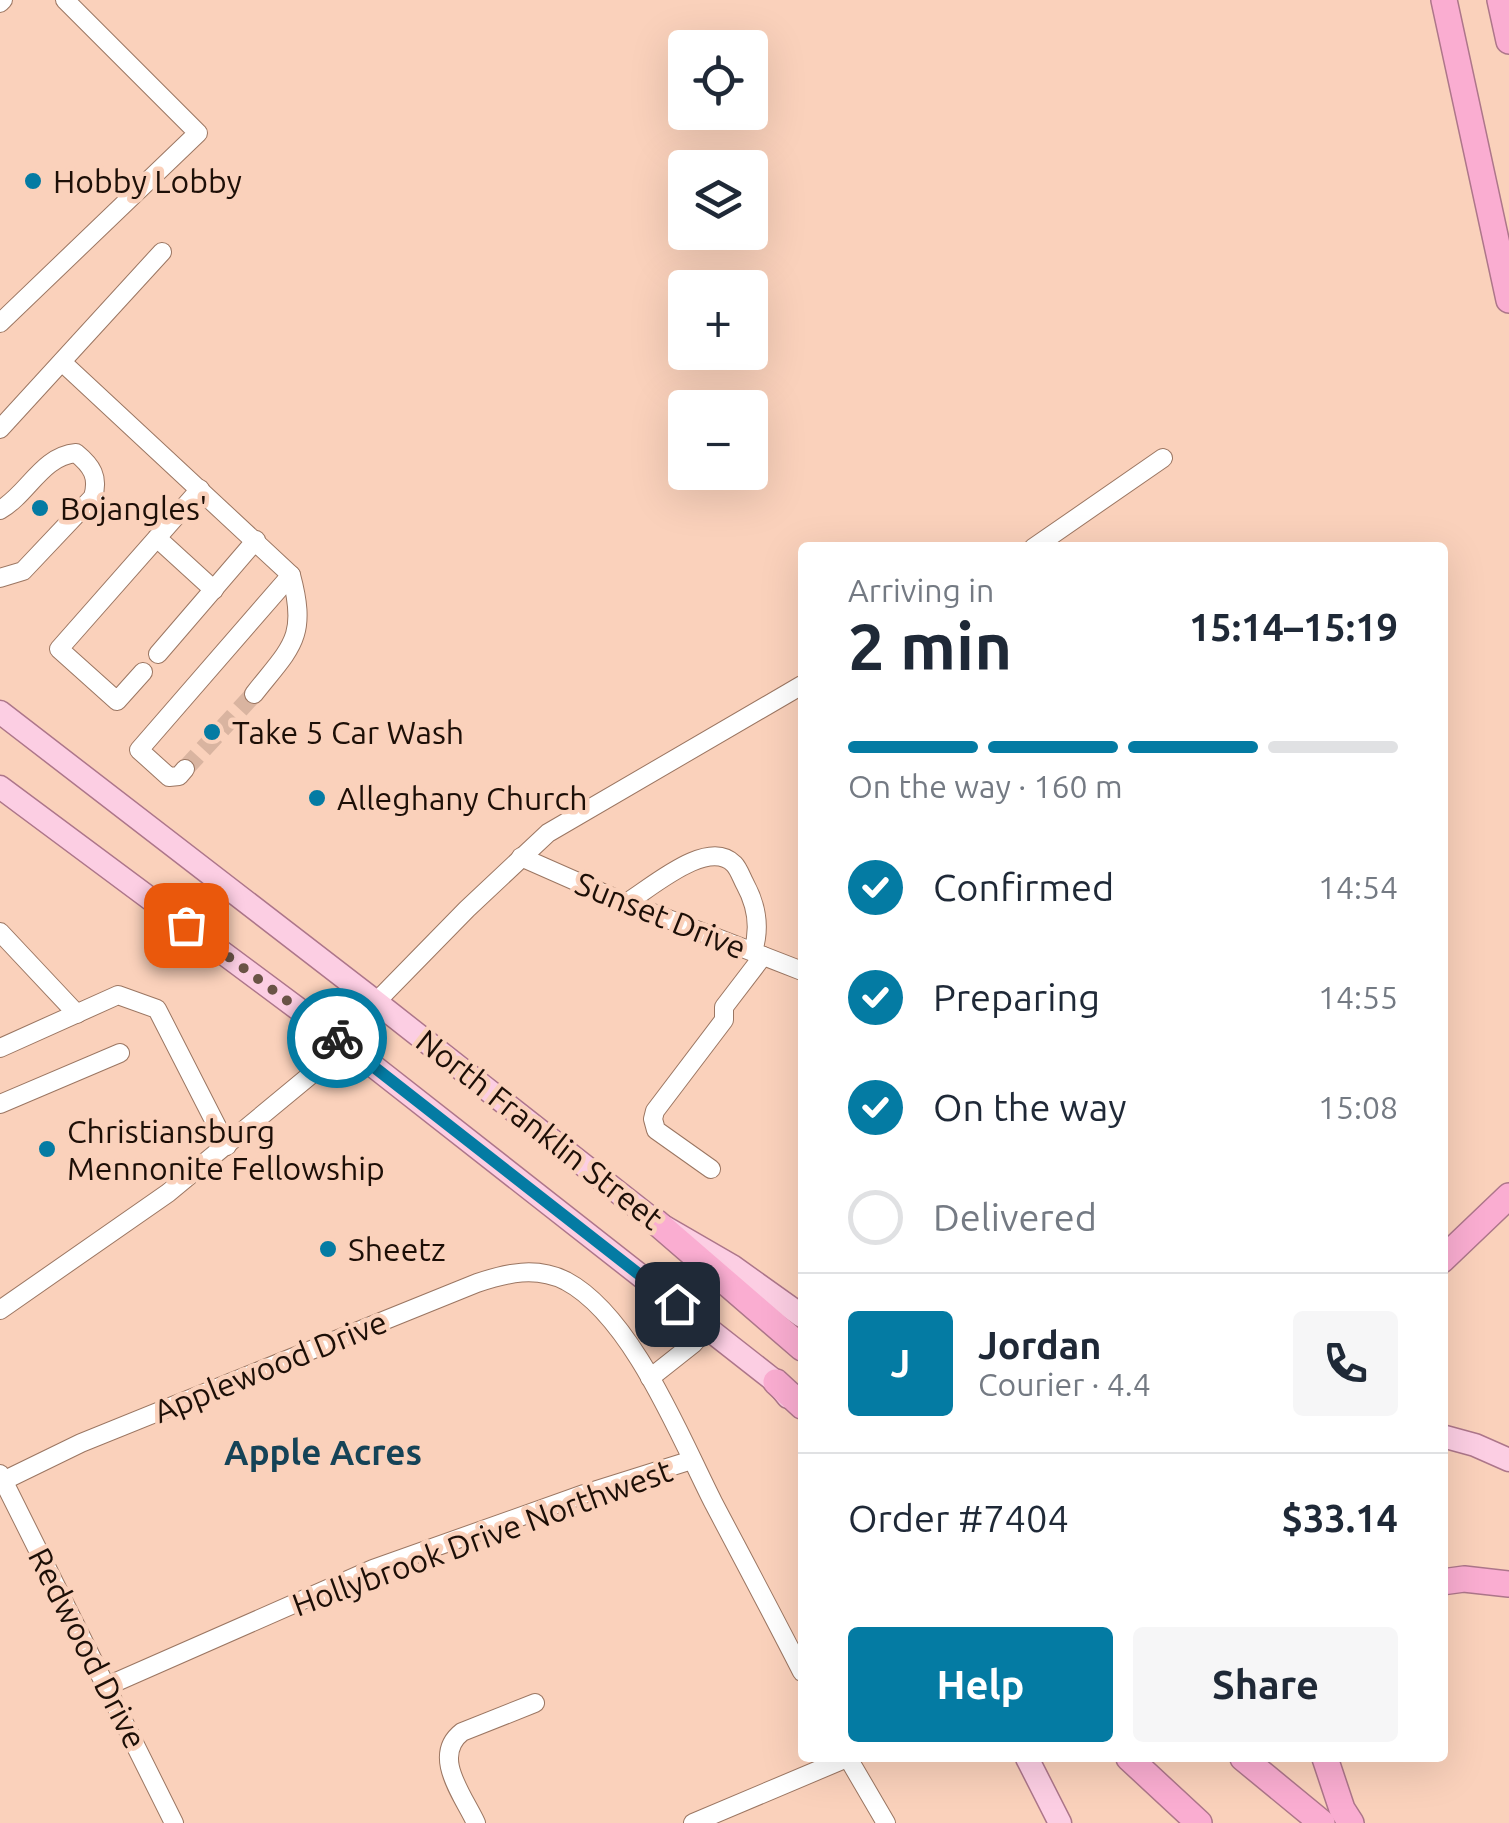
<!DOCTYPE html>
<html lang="en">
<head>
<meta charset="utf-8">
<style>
	body { margin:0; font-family:Ubuntu,sans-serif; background:#f6f6f7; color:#1f2937; height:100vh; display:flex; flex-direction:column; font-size:38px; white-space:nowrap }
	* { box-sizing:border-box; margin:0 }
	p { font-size:32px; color:#747a83 }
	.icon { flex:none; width:55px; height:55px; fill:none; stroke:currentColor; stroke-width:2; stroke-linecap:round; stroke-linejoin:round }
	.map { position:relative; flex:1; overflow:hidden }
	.sheet { position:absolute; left:798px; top:542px; width:650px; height:1220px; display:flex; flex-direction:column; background:#fff; border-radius:10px; box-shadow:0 10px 40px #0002 }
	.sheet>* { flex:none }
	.tools { position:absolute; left:668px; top:30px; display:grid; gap:20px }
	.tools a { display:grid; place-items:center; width:100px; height:100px; border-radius:10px; background:#fff; box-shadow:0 10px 40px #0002; font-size:50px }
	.pin { position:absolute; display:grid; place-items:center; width:85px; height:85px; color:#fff; margin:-42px; border-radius:20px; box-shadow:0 5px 15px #0006 }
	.courier { position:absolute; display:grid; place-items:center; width:100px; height:100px; margin:-50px; border:8px solid #047ba3; border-radius:50%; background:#fff; color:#222; box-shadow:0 2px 12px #0007 }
	.headline em { font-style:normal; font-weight:600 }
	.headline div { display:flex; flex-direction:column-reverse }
	.headline { display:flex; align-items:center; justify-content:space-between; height:170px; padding:0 50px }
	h1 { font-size:65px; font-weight:600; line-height:75px }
	.bar { display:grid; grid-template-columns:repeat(4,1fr); gap:15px 10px; align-content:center; height:120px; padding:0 50px }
	.bar i { height:12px; border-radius:8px; background:#e0e1e3 }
	.bar .selected { background:#047ba3 }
	.bar p { grid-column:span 4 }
	.line { display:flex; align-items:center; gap:25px; padding:0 50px; border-top:2px solid #e0e1e3 }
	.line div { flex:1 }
	.round { display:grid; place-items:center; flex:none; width:105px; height:105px; border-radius:10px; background:#f6f6f7 }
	ol { padding:0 50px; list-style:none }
	li { display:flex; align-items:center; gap:30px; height:110px }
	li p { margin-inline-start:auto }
	li .icon { padding:10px; border-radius:50%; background:#047ba3; color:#fff; stroke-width:4 }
	li:last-child { color:#747a83 }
	li i { width:55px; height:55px; border:5px solid #e0e1e3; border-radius:50% }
	.action { display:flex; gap:20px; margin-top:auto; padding:20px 50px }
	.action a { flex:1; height:115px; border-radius:10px; background:#047ba3; color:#fff; font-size:40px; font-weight:600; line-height:115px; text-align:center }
	.action a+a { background:#f6f6f7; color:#1f2937 }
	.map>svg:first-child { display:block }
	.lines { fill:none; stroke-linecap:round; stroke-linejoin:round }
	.minor-tunnel { stroke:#d9b4a0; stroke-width:18; stroke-dasharray:18 9; stroke-linecap:butt }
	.minor-casing { stroke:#9b7662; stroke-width:20 }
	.major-casing { stroke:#ad768a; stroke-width:25 }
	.highway-casing { stroke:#ad768a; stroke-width:28 }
	.minor { stroke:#fff; stroke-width:18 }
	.major { stroke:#fccee3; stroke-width:22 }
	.highway { stroke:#faadd1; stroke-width:25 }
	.done { stroke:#6a5346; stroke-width:10; stroke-dasharray:0 18 }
	.route { stroke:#047ba3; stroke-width:12 }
	.poi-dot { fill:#047ba3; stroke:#fad1bb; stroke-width:4 }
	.labels { text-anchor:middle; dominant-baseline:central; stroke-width:9; stroke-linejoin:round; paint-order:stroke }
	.poi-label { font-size:32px; fill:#1d0f07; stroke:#fad1bb; text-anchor:start }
	.street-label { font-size:32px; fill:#1d0f07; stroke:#fad1bb }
	.neighbourhood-label { font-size:35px; font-weight:bold; fill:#154357; stroke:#fad1bb }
</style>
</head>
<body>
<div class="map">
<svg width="1509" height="1823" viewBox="0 0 1509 1823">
	<rect width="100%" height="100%" fill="#fad1bb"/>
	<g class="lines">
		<!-- minor-tunnel -->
		<polyline class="minor-tunnel" points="185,769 254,694"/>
		<!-- minor casing -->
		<g class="minor-casing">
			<g id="minor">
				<polyline points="0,3 3,0"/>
				<polyline points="0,323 198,133 65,0"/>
				<path d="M62,362L291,575C308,638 291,647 254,694"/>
				<polyline points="0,429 162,252"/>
				<path d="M0,510C28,494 42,456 76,453C92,466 99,477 93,497L23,571L0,578"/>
				<polyline points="157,538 214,590"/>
				<polyline points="1033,548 1163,458"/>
				<polyline points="158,654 256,540"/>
				<polyline points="143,672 117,701 59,649 200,489"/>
				<polyline points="185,769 179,776 169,777 139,750 291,575"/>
				<polyline points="521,857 614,898 802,971"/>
				<path d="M626,903C651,888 708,837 734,864C739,869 742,879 745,884C757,906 760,929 753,951"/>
				<polyline points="0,932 77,1014"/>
				<polyline points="0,1048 118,995 157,1009 227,1146"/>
				<polyline points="0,1104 120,1053"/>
				<polyline points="711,1169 656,1130 653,1119 655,1111 724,1020 724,1007 763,956"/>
				<polyline points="0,1310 168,1193 319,1068 344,1043 376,1002 467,909 548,833 802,685"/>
				<polyline points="650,1378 693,1344 707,1328"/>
				<polyline points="0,1474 174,1823"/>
				<path d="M3,1481L81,1443L477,1283C507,1273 536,1266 566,1281C632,1316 680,1437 713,1502C743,1559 773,1615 802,1672"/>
				<polyline points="107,1686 373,1569 584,1494 692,1460"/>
				<polyline points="848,1758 886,1823"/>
				<path d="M476,1823C463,1795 431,1756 462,1732L535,1703"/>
				<polyline points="693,1823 847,1758"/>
			</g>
		</g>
		<!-- major casing -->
		<g class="major-casing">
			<g id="major">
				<polyline points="0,712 376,1002 656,1222 732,1266 802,1316"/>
				<polyline points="0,787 344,1043 776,1382 788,1397"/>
				<polyline points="1442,1436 1475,1445 1509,1460"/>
				<polyline points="1027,1758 1060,1823"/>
			</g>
		</g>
		<!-- highway casing -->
		<g class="highway-casing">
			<g id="highway">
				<polyline points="1444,0 1509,300"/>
				<polyline points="1500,0 1509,41"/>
				<polyline points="656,1222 802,1348"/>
				<polyline points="1442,1260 1509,1196"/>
				<polyline points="776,1382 802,1406"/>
				<polyline points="1442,1582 1464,1579 1509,1584"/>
				<polyline points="1129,1758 1199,1823"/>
				<polyline points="1243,1758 1322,1823"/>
				<polyline points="1325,1758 1342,1809 1351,1823"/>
			</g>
		</g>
		<!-- minor -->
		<use href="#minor" class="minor"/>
		<!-- major -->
		<use href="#major" class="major"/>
		<!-- highway -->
		<use href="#highway" class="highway"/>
	</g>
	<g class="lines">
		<!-- done -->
		<polyline class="done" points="186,925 337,1038"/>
		<!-- route -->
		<polyline class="route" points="337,1038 677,1304"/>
	</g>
	<!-- markers -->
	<g class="poi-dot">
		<circle cx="33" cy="181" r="10"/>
		<circle cx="40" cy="508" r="10"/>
		<circle cx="212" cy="732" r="10"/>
		<circle cx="317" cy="798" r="10"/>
		<circle cx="47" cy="1149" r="10"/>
		<circle cx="328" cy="1249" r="10"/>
	</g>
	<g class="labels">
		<!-- poi labels -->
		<g class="poi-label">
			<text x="53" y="181">Hobby Lobby</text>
			<text x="60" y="508">Bojangles'</text>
			<text x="232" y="732">Take 5 Car Wash</text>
			<text x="337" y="798">Alleghany Church</text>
			<text x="67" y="1131">Christiansburg<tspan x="67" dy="37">Mennonite Fellowship</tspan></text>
			<text x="348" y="1249">Sheetz</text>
		</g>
		<!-- street labels -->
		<g class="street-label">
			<text transform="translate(661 915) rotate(22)">Sunset Drive</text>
			<text transform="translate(540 1129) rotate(38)">North Franklin Street</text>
			<text transform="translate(270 1366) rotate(-22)">Applewood Drive</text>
			<text transform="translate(482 1537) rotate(-20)">Hollybrook Drive Northwest</text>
			<text transform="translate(88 1648) rotate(63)">Redwood Drive</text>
		</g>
		<!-- neighbourhood labels -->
		<g class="neighbourhood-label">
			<text x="323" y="1452">Apple Acres</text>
		</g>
	</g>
</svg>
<div class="tools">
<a><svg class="icon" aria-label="locate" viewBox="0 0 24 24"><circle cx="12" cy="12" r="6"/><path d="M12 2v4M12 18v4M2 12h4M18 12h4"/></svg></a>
<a><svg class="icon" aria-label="layers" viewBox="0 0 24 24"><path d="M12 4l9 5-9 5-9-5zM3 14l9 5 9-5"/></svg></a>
<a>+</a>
<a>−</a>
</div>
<div class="pin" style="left:186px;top:925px;background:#ea580c"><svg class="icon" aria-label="bag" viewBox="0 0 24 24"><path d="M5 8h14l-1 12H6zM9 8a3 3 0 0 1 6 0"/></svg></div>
<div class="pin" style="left:677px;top:1304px;background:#1f2937"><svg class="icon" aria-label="home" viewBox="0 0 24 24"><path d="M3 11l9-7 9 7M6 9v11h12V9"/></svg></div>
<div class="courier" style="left:337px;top:1038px"><svg class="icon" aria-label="bike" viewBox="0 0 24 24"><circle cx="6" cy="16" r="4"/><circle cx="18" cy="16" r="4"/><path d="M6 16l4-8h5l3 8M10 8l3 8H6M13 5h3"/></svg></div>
<section class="sheet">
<div class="headline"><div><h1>2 min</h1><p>Arriving in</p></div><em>15:14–15:19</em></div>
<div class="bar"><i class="selected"></i><i class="selected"></i><i class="selected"></i><i></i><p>On the way · 160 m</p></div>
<ol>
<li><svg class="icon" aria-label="check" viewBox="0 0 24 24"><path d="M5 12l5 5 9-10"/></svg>Confirmed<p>14:54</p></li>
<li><svg class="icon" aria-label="check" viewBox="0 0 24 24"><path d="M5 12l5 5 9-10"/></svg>Preparing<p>14:55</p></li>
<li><svg class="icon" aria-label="check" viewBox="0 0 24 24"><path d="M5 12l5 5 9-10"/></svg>On the way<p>15:08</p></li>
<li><i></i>Delivered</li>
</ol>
<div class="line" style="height:180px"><b class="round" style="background:#047ba3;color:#fff">J</b><div><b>Jordan</b><p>Courier · 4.4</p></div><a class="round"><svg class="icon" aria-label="phone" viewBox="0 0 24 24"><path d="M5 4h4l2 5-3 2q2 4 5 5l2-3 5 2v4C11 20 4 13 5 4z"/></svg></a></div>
<div class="line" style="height:130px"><div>Order #7404</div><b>$33.14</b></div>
<div class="action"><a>Help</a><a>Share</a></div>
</section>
</div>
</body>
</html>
